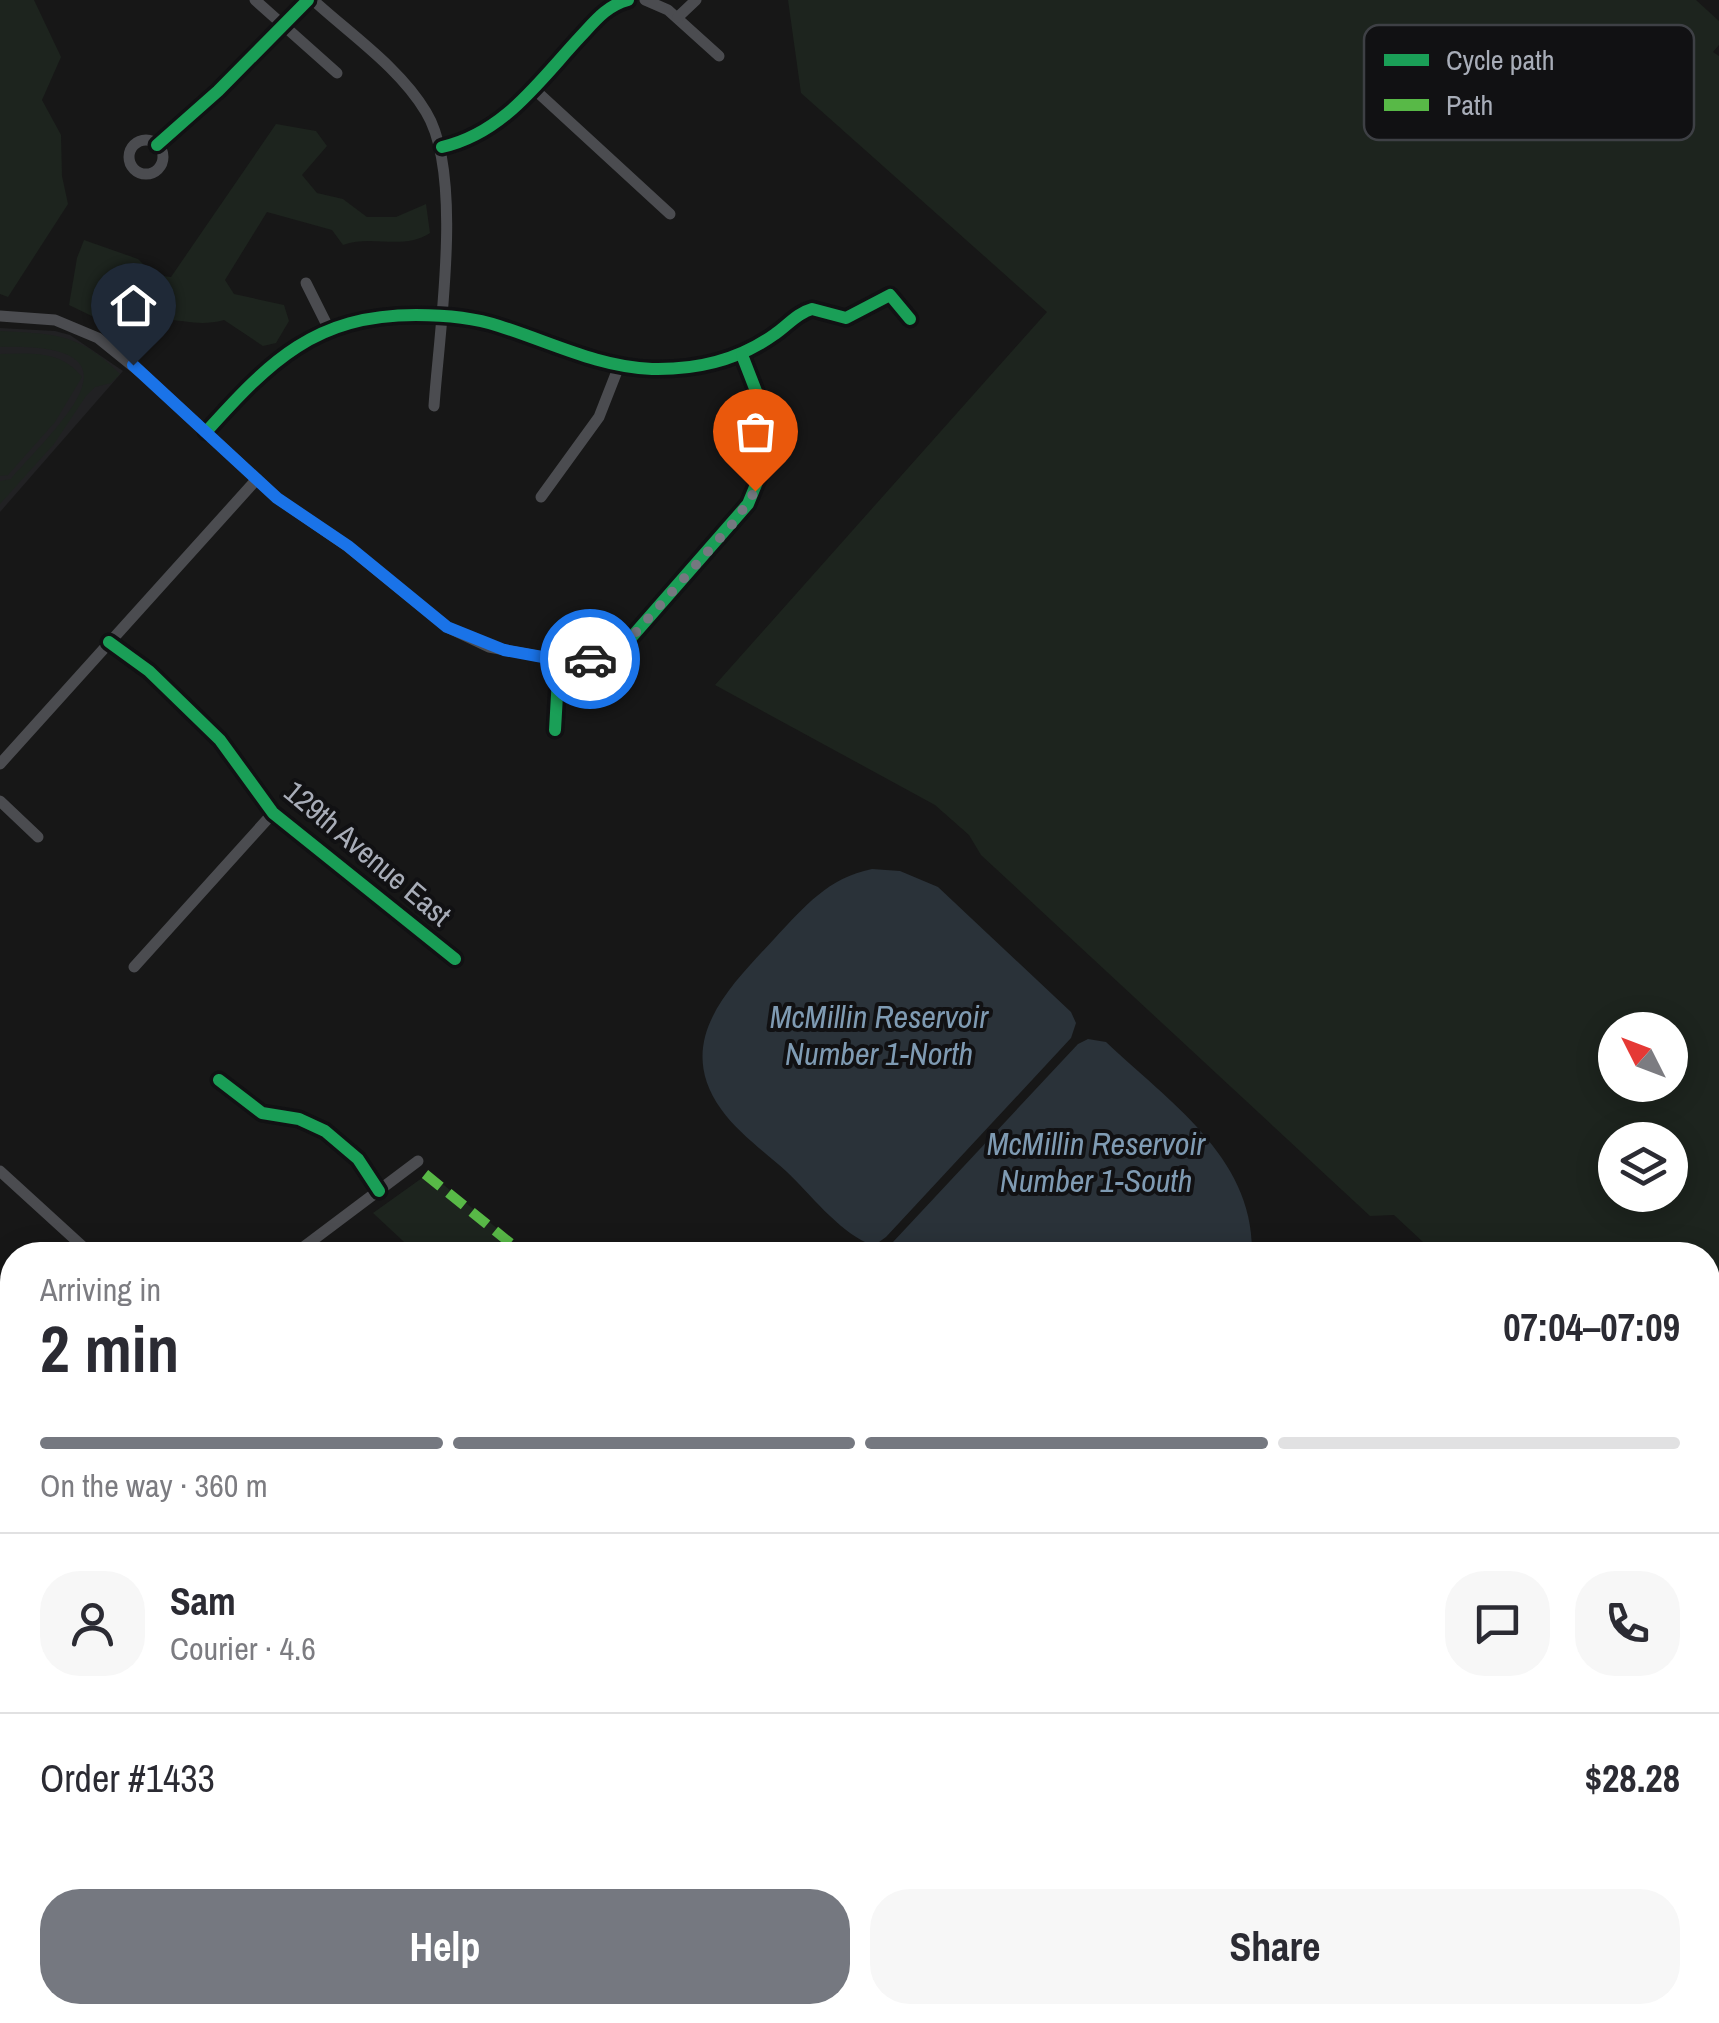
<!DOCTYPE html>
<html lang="en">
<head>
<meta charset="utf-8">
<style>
	body { margin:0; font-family:"Archivo Narrow",sans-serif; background:#f7f7f7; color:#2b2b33; height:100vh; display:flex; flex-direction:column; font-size:38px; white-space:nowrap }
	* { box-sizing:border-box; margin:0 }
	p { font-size:32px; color:#7c7c81 }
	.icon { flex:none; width:55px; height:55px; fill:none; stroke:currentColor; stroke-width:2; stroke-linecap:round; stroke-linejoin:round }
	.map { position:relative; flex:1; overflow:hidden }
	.panel { position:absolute; left:0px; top:1242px; width:1720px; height:782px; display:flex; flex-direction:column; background:#fff; border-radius:40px 40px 0 0; box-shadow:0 5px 25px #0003 }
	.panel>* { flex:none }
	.needle { width:65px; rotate:312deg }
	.tools { position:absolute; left:1598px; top:1012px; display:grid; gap:20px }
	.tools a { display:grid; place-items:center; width:90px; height:90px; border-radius:50%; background:#fff; box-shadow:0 5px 25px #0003; font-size:50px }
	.pin { position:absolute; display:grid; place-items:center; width:85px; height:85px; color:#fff; margin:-102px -42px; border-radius:50% 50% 50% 0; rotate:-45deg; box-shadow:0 0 10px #0007 }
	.pin .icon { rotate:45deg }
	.courier { position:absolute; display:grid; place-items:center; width:100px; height:100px; margin:-50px; border:8px solid #1a73e8; border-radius:50%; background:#fff; color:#222; box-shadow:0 2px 12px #0007 }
	.summary em { font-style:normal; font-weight:800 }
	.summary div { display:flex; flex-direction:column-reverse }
	.summary { display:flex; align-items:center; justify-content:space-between; height:170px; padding:0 40px }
	h1 { font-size:65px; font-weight:800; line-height:75px }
	.bar { display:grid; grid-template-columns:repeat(4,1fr); gap:15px 10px; align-content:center; height:120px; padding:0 40px }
	.bar i { height:12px; border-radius:8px; background:#e1e1e2 }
	.bar .active { background:#757880 }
	.bar p { grid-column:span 4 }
	.line { display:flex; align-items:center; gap:25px; padding:0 40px; border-top:2px solid #e1e1e2 }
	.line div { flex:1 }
	.round { display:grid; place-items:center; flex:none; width:105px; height:105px; border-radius:40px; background:#f7f7f7 }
	.action { display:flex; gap:20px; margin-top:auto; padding:20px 40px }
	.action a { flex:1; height:115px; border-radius:40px; background:#757880; color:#fff; font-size:40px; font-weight:800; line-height:115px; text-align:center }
	.action a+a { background:#f7f7f7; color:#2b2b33 }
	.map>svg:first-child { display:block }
	.built { fill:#212123 }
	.green { fill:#1d241e; fill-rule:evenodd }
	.water { fill:#2a3239 }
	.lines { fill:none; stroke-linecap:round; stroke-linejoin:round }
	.minor { stroke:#4b4c50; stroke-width:11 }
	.major { stroke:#4d4f52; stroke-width:14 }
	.quiet { stroke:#58b947; stroke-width:10; stroke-dasharray:20 10; stroke-linecap:butt }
	.cycleway-casing { stroke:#111113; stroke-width:19 }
	.cycleway { stroke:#1a9f57; stroke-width:12 }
	.done { stroke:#757880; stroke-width:10; stroke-dasharray:0 18 }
	.route { stroke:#1a73e8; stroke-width:12 }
	.labels { text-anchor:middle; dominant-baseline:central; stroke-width:8; stroke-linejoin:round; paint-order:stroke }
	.street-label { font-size:30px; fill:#a8adb8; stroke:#111113 }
	.water-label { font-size:32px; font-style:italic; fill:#7f9bb3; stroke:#111113 }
	.key { fill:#111113; stroke:#3e4045; stroke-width:2.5 }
	.key-label { font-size:28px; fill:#a8adb8 }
</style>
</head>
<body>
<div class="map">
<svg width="1719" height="2023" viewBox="0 0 1719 2023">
	<rect width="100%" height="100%" fill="#171717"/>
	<!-- built -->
	<g class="built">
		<polygon points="0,328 55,331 70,335 123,371 0,512"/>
		<polygon points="1411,2012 1698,2012 1710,2023 1401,2023"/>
	</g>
	<!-- green -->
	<g class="green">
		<polygon points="0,0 34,0 61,57 42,100 61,135 62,176 68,204 8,297 0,294"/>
		<path d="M788,0H1696L1719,21V45L1713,52L1719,56V2023H1710L1698,2013L1708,2012V1255H1437L1394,1215L1370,1216L981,855L969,835L935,805L715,685L1047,312L801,93ZM1615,1030H1670V1085H1615ZM1615,1140H1670V1195H1615Z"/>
		<path d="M276,124L316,131L327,146L302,175L317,193L343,199L367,217H396L426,204L430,233C402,251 373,234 343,245L332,230L267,212L225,280L234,294L284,305L289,321L276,343L263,346L224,320C180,332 165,300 131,347L98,319L69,305L77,258L84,240L138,259L154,275L171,277Z"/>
		<path d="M0,331C54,334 80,333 120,374L111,383L95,387L86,396L54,444L0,504V481L11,479C64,419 150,343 0,347Z"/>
		<path d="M0,354C30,353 62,350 82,377L55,422L8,475L0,476Z"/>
		<polygon points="429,1173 530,1255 418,1255 373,1213"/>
		<polygon points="1251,2013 1411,2013 1401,2023 1263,2023"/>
	</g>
	<!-- water -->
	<g class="water">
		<path d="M872,869L900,871L938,887L1071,1012L1076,1023L1071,1038L886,1237L879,1242L867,1243C838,1230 810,1194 787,1172C765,1152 738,1133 721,1109C672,1040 731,986 775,938C805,906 828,878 872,869Z"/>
		<path d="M1088,1039L1106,1042C1169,1102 1255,1158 1252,1255H889L893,1242L1078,1044Z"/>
	</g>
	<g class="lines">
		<!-- minor -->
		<g class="minor">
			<polyline points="255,0 337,73"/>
			<path d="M313,0C350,34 400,68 426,112C464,174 439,332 434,406"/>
			<polyline points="645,0 668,10 719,56"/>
			<polyline points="678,17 696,0"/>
			<polyline points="534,89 670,214"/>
			<circle cx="146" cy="157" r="17"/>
			<polyline points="157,145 218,91 308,0"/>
			<path d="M442,147C504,133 539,81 580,37C595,21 606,6 628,0"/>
			<polyline points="306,283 328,327"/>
			<polyline points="0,316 55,320 98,338 145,376 277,498 347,546 447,627 489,647 559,660"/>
			<path d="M206,432C270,361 315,315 416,315C444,315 472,317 499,326C550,342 598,367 652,369C696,370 739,360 775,334C787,326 797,313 812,309L846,318L890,295L910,319"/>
			<polyline points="541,497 599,417 619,366"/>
			<polyline points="109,642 149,671 220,740 273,813 455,959"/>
			<polyline points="555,730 559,660 599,657 630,639 748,504 766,460 768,441 763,409 742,355"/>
			<polyline points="0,764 257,479"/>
			<polyline points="0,801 38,837"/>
			<polyline points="134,967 273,813"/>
			<polyline points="219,1080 262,1113 299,1119 325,1131 358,1159 379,1191"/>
			<polyline points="0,1171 92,1255"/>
			<polyline points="293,1255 418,1161"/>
			<polyline points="0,1469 12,1459"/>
			<polyline points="0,1655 12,1641"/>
			<polyline points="0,1834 12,1826"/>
			<polyline points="562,2012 573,2023"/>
			<polyline points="901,2012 912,2023"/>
			<polyline points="1065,2012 1076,2023"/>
			<polyline points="357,2023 367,2012"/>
			<polyline points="1025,2023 1036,2012"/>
		</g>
		<!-- major -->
		<g class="major">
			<polyline points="0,1750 12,1764"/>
			<polyline points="117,2012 120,2023"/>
		</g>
		<!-- quiet -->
		<polyline class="quiet" points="425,1174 525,1255"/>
		<!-- cycleway casing -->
		<g class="cycleway-casing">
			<g id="cycleway">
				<polyline points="157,145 218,91 308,0"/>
				<path d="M442,147C504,133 539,81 580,37C595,21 606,6 628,0"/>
				<path d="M206,432C270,361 315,315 416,315C444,315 472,317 499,326C550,342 598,367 652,369C696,370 739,360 775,334C787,326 797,313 812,309L846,318L890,295L910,319"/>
				<polyline points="109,642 149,671 220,740 273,813 455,959"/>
				<polyline points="555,730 559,660 599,657 630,639 748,504 766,460 768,441 763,409 742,355"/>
				<polyline points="219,1080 262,1113 299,1119 325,1131 358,1159 379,1191"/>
			</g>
		</g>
		<!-- cycleway -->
		<use href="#cycleway" class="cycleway"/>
	</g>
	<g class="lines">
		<!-- done -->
		<polyline class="done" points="590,659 630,639 735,521 755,491"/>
		<!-- route -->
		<polyline class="route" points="133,365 277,498 348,546 447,627 504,650 559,660 590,659"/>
	</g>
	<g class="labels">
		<!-- street labels -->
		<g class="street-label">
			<text transform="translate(368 853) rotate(40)">129th Avenue East</text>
		</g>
		<!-- water labels -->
		<g class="water-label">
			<text x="879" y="1016">McMillin Reservoir<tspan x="879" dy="37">Number 1-North</tspan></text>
			<text x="1096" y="1143">McMillin Reservoir<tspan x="1096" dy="37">Number 1-South</tspan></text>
		</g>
	</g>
	<!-- legend -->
	<rect x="1364" y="25" width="330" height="115" rx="15" class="key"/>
	<rect x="1384" y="54" width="45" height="12" fill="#1a9f57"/>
	<rect x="1384" y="99" width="45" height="12" fill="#58b947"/>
	<g class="key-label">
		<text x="1446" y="70">Cycle path</text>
		<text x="1446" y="115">Path</text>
	</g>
</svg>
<div class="tools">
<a><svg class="needle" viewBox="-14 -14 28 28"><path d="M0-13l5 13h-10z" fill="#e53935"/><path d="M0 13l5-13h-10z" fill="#7c7c81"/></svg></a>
<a><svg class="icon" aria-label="layers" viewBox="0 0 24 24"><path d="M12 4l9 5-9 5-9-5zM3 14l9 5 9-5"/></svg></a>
</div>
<div class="pin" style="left:755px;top:491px;background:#ea580c"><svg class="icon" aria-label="bag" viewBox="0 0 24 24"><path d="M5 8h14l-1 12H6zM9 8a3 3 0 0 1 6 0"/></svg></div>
<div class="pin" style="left:133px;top:365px;background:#1f2937"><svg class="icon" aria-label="home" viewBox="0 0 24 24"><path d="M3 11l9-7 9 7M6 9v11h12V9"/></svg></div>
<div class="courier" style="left:590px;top:659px"><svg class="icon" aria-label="car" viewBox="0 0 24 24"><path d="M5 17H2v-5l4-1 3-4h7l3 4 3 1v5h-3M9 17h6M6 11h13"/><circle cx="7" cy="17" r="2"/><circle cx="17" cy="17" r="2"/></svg></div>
<section class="panel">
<div class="summary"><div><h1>2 min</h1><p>Arriving in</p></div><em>07:04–07:09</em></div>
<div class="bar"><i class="active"></i><i class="active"></i><i class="active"></i><i></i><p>On the way · 360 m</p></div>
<div class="line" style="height:180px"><a class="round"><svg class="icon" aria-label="person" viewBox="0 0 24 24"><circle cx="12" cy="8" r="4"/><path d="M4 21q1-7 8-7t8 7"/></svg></a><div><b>Sam</b><p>Courier · 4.6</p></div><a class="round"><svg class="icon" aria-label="chat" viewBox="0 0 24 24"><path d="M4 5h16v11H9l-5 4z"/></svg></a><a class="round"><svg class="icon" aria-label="phone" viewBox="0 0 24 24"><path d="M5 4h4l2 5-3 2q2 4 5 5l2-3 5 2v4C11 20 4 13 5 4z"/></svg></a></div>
<div class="line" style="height:130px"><div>Order #1433</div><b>$28.28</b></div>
<div class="action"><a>Help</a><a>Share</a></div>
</section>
</div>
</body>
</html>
